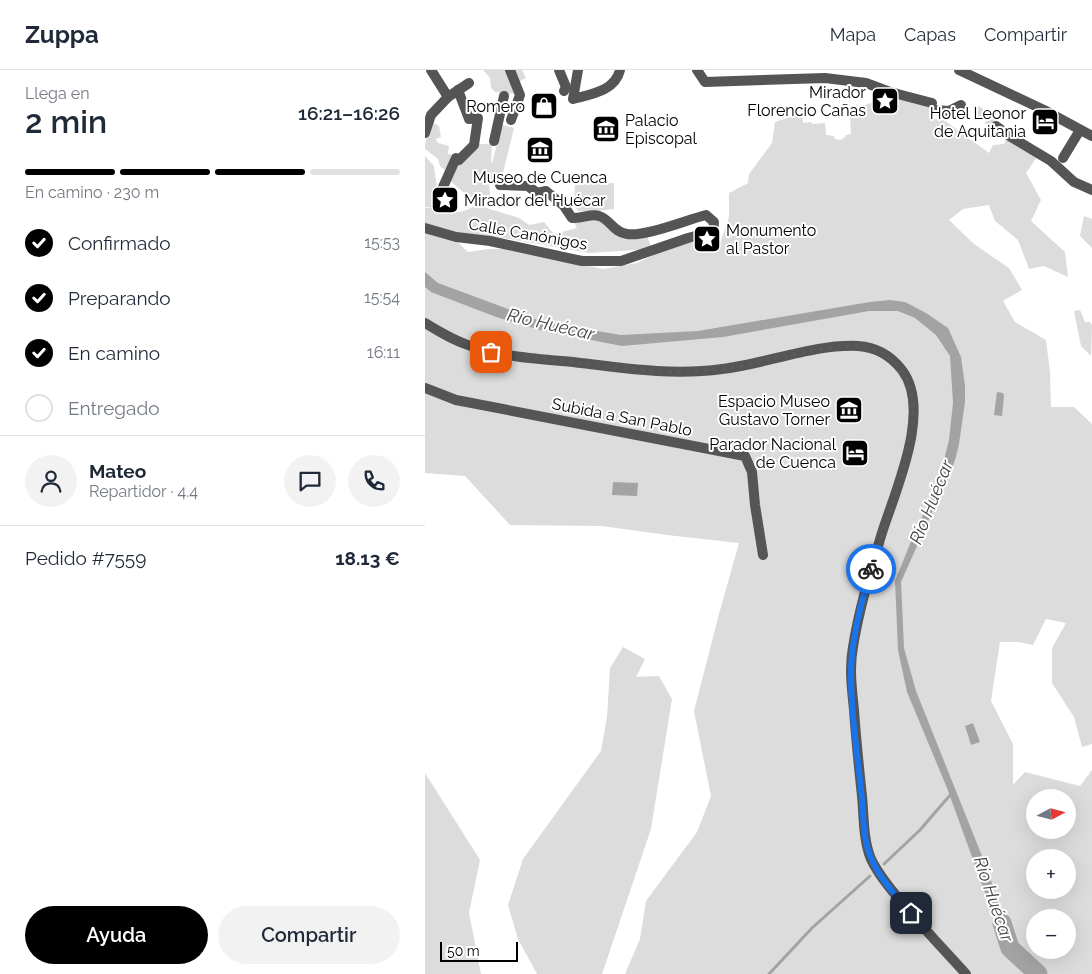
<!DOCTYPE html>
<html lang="es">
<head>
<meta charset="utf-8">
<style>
	body { margin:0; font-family:Raleway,sans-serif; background:#f2f2f3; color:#1f2937; height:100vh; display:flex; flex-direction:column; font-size:19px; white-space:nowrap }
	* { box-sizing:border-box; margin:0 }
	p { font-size:16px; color:#747a83 }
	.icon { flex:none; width:28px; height:28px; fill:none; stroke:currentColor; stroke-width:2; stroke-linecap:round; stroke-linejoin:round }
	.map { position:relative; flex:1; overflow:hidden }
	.sheet { display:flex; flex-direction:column; background:#fff; width:425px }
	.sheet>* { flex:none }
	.needle { width:32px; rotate:83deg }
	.buttons { position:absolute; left:601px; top:719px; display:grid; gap:10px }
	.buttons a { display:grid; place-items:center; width:50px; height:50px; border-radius:50%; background:#fff; box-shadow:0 5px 20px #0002; font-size:25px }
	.scale { position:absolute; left:15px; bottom:12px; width:78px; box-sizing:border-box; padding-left:5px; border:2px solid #000; border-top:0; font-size:14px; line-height:18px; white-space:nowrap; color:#000; -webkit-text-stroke:4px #fff; paint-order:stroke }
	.pin { position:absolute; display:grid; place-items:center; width:42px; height:42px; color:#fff; margin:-21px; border-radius:10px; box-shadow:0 2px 8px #0006 }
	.courier { position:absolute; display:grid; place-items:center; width:50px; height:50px; margin:-25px; border:4px solid #1a73e8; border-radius:50%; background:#fff; color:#222; box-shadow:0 1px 6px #0007 }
	.overview em { font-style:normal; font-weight:600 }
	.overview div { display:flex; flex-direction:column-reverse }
	.overview { display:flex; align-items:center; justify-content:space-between; height:85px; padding:0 25px }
	h1 { font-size:32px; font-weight:600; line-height:38px }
	.bar { display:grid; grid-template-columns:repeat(4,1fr); gap:8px 5px; align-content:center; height:60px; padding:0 25px }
	.bar i { height:6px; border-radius:4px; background:#e0e1e3 }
	.bar .selected { background:#000 }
	.bar p { grid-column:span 4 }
	.line { display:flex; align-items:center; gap:12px; padding:0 25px; border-top:1px solid #e0e1e3 }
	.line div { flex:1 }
	.round { display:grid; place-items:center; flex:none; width:52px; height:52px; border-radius:26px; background:#f2f2f3 }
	ol { padding:0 25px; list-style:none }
	li { display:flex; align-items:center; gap:15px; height:55px }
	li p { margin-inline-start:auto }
	li .icon { padding:5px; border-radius:50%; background:#000; color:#fff; stroke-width:4 }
	li:last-child { color:#747a83 }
	li i { width:28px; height:28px; border:2px solid #e0e1e3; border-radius:50% }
	.action { display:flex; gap:10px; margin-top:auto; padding:10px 25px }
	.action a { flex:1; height:58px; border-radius:30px; background:#000; color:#fff; font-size:20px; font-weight:600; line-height:58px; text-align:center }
	.action a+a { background:#f2f2f3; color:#1f2937 }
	header { display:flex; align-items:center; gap:30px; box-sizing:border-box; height:70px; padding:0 25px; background:#fff; border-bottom:1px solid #e0e1e3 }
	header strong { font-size:24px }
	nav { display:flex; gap:28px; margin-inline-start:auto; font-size:18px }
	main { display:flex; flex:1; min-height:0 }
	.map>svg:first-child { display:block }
	.green { fill:#dcdcdc; fill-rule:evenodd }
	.water { fill:#a3a3a3 }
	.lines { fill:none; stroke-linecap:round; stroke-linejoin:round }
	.stream { stroke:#a3a3a3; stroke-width:3 }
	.river { stroke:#a3a3a3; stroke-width:19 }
	.minor-tunnel { stroke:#d9d9d9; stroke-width:10; stroke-dasharray:10 5; stroke-linecap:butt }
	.minor { stroke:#555; stroke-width:10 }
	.done { stroke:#595959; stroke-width:5; stroke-dasharray:0 9 }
	.route { stroke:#1a73e8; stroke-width:6 }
	.labels { text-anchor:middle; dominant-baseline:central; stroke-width:4; stroke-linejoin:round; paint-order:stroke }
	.poi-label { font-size:16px; fill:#000; stroke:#fff; text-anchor:end }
	.street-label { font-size:16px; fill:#000; stroke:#fff }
	.water-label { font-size:18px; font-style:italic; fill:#444; stroke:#fff }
</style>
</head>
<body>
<header>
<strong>Zuppa</strong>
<nav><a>Mapa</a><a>Capas</a><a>Compartir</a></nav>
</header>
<main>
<section class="sheet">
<div class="overview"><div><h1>2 min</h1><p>Llega en</p></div><em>16:21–16:26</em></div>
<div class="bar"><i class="selected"></i><i class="selected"></i><i class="selected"></i><i></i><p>En camino · 230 m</p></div>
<ol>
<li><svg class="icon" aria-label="check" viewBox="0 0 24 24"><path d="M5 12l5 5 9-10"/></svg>Confirmado<p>15:53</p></li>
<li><svg class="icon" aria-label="check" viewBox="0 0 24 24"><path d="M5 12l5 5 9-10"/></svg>Preparando<p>15:54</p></li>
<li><svg class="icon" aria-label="check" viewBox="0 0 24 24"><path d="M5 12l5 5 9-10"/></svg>En camino<p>16:11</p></li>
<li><i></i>Entregado</li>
</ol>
<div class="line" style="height:90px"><a class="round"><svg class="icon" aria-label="person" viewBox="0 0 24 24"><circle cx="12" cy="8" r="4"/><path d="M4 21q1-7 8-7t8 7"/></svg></a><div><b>Mateo</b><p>Repartidor · 4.4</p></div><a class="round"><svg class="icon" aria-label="chat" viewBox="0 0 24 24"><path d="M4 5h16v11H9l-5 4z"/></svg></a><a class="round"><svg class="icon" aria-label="phone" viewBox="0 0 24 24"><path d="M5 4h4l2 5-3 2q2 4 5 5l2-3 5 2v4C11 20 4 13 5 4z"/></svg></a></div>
<div class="line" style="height:65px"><div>Pedido #7559</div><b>18.13 €</b></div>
<div class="action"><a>Ayuda</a><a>Compartir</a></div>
</section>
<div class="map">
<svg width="667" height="904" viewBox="0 0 667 904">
	<rect width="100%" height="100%" fill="#fff"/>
	<!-- green -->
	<g class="green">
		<polygon points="58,0 97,0 101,8 88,15 91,24 70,22 66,18 65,8"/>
		<path d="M465,26L508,35V49L519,50L564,83L568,75L579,74L581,69L612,87L601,103L616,130L606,151L640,182L643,207L619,196L604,199L593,170L570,151L564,135L538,139L524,150L549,174L584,198L597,220L578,231L590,252L621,270L625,302L626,337H649L667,354V674L657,677L649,647L627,613V578L641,553L621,549L608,575L593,572H575L566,631L588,674V715L600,702L655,716L667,700V904H200L215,869L221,831L272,762L286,726L269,641L294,544L314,473L242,465L177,456L85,455L40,406L0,403V159L28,168L43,182L63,179H82L178,199L212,193L245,177L273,170L292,182L304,147V123L323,113L324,104L347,73L350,52L377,43L378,53L386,52L387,54L400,53L401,65L409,66L410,69L415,70L420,67L421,65L426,64L425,48L427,47V43H431L430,40L441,39L440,35L445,33L463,37ZM610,728H642V760H610ZM610,788H642V820H610ZM610,848H642V880H610Z"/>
		<polygon points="7,52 14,56 16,67 11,69 13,73 24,76 23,84 28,85 23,99 20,100 15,96 13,89 0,79 0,74"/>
		<polygon points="77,55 89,58 76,111 64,110 65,128 44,127 24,110 33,91 52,74 67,74 66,92 67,93"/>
		<path d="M0,86L9,96L14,133H19L23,140H18C31,145 41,141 52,135L94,148L104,155L119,152L129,164L152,158L146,147L167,145L193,162L221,163L227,179L164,183L78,168L28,162L0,153V138H8L0,137Z"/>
		<polygon points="189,113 189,139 163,142 153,141 149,136 150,115"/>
		<polygon points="659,146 667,149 667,178 655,166"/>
		<polygon points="655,240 660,252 665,252 667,255 666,286 656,276 649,241"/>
		<polygon points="198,577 220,589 211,607 234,606 247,629 226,759 177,904 112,904 93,869 83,835 98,789 176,681 182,647 185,598"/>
		<polygon points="0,703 55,790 44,843 56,904 0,904"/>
	</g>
	<!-- water -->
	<g class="water">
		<polygon points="0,202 13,213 118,252 196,265 273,261 445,232 465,230 480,232 501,243 523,258 536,287 540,316 540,332 534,374 530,390 521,414 508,440 476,512 479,578 491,621 563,801 587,877 580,878 522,718 482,622 473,580 470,511 487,469 514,410 524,370 528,333 525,286 511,265 490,248 473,241 444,241 298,267 197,276 115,260 71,247 6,222 0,217"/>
		<polygon points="572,322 578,323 579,326 577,346 569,345"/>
		<polygon points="188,412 213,413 212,426 187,425"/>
		<polygon points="548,653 555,672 546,675 540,656"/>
	</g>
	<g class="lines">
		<!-- stream -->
		<g class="stream">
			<polyline points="459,794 495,760 526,724"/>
			<polyline points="344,904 387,858 445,806"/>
		</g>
		<!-- river -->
		<polyline class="river" points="577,853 585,878 613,904"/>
		<!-- minor-tunnel -->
		<polyline class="minor-tunnel" points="551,40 571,56"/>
		<!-- minor -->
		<g class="minor">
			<polyline points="6,0 23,27"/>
			<polyline points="85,0 95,25 86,50"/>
			<polyline points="134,0 141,17 139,21"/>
			<path d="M153,0L148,29C166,24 190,21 195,0"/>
			<polyline points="272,0 280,12 400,8 441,13 465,22 507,33"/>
			<polyline points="534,0 619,40 667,66"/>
			<polyline points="510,40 524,41 536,35"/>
			<polyline points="571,56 586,67 626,91 649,112 667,120"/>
			<polyline points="0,63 6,45 23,27 44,13"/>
			<polyline points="69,71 79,26"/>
			<polyline points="638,88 655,60"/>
			<polyline points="23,128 18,117 31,88 34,90 49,75 53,48 44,49 33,20"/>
			<path d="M0,158L31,167L65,171L157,191H196L263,168L288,161L289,152L281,145C261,150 220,167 202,164C188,162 185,149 174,146C166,143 158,149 147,148L139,136L121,121L112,123L103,116L75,115"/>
			<path d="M0,253C15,262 29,271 46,276C78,287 114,289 148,292C198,298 247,306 297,299C341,294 388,274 433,276C451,277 466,286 477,300C508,341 469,423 456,466C445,503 434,539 428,577C424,598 427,620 429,640C431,669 434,698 437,726C439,746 438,770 446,789C455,808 470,824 483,840C502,862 522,883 541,904"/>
			<polyline points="0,318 31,330 320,386 327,402 330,435 338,485"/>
		</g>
	</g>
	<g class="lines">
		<!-- done -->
		<polyline class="done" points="66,282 176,296 251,302 299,299 391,280 422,276 437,276 456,282 467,289 482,308 487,327 488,347 477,404 446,499"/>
		<!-- route -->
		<path class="route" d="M446,499C438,526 430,556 427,584C423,625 432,679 436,720C439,742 437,768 446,788C455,809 471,826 486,843"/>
	</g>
	<!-- icons -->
	<defs>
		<g id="sight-square" transform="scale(1.4375)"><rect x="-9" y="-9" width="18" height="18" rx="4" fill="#000" stroke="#fff"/><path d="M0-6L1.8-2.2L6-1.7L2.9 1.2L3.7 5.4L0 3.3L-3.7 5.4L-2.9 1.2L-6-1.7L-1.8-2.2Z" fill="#fff"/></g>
		<g id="shop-square" transform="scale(1.4375)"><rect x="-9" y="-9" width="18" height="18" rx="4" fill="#000" stroke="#fff"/><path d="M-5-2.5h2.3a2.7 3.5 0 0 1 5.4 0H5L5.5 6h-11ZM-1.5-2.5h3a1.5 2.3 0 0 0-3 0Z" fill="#fff"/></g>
		<g id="hotel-square" transform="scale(1.4375)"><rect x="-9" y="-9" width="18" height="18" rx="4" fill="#000" stroke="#fff"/><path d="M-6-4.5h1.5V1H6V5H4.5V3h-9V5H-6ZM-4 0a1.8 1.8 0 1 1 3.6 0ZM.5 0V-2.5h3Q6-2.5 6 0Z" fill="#fff"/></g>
		<g id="museum-square" transform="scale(1.4375)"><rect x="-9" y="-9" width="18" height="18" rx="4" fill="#000" stroke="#fff"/><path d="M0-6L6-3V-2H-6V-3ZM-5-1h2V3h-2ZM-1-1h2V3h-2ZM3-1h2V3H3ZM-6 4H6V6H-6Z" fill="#fff"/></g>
	</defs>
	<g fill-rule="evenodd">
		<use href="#sight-square" x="460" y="31"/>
		<use href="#shop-square" x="119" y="36"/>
		<use href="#hotel-square" x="620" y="52"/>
		<use href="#museum-square" x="181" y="59"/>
		<use href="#museum-square" x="115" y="80"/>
		<use href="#sight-square" x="20" y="130"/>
		<use href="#sight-square" x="282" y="169"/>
		<use href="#museum-square" x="424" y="340"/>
		<use href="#hotel-square" x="430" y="383"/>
	</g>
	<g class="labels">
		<!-- poi labels -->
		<g class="poi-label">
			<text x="441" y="22">Mirador<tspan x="441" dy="18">Florencio Cañas</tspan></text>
			<text x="100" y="36">Romero</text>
			<text x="601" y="43">Hotel Leonor<tspan x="601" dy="18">de Aquitania</tspan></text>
			<text x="200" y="50" text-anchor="start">Palacio<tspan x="200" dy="18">Episcopal</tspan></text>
			<text x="115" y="107" text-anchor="middle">Museo de Cuenca</text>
			<text x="39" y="130" text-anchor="start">Mirador del Huécar</text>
			<text x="301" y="160" text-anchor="start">Monumento<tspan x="301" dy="18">al Pastor</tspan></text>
			<text x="405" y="331">Espacio Museo<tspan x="405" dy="18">Gustavo Torner</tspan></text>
			<text x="411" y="374">Parador Nacional<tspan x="411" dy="18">de Cuenca</tspan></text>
		</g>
		<!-- street labels -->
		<g class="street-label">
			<text transform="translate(103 164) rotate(10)">Calle Canónigos</text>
			<text transform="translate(197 347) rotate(11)">Subida a San Pablo</text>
		</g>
		<!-- water labels -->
		<g class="water-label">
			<text transform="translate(126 254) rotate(13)">Río Huécar</text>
			<text transform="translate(506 432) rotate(-68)">Río Huécar</text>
			<text transform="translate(569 829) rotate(71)">Río Huécar</text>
		</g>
	</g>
</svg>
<div class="buttons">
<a><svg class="needle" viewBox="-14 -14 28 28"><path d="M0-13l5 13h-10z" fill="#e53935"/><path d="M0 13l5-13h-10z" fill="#747a83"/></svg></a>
<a>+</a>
<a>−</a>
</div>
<div class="scale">50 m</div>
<div class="pin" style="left:66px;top:282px;background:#ea580c"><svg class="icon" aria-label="bag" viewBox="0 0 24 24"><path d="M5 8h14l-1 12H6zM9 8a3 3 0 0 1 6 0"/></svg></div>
<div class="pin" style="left:486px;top:843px;background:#1f2937"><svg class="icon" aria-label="home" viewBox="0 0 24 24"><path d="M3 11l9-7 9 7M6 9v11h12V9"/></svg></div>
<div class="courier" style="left:446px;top:499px"><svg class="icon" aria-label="bike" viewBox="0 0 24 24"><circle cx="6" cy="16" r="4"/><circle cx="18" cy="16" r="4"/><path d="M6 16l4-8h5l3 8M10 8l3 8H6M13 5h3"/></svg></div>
</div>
</main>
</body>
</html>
